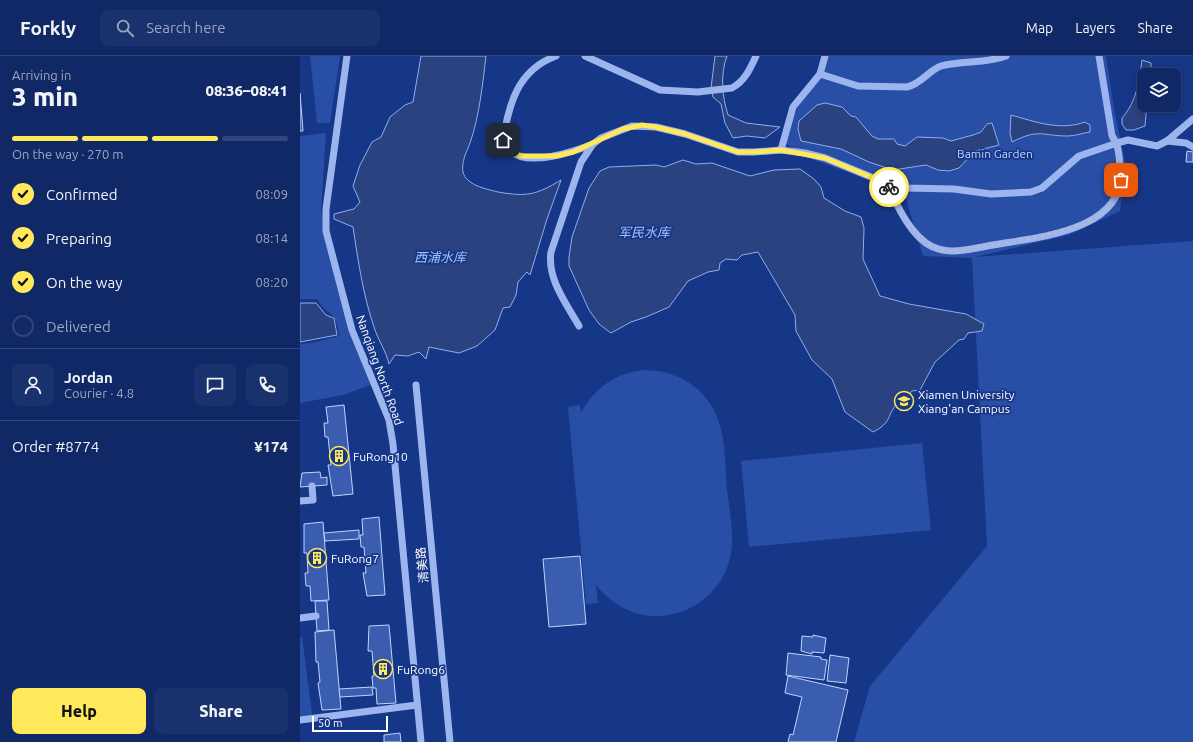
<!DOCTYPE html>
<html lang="en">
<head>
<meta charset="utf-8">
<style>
	body { margin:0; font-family:Ubuntu,"Noto Sans SC",sans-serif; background:#19316c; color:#f1f3f6; height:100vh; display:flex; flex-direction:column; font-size:15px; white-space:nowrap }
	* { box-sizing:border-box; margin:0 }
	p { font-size:13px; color:#9ca6bf }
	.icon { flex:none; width:22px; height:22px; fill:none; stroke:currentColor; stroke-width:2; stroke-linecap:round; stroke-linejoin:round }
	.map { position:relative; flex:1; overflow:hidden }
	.details { display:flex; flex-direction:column; background:#102966; width:300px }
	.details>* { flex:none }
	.buttons { position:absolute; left:837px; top:12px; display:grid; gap:8px }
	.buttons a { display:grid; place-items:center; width:44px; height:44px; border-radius:8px; background:#102966; box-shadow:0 2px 10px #0003,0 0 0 1px #30457a; font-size:20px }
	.scale { position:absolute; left:12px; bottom:10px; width:76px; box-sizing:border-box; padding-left:4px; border:2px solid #fff; border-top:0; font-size:11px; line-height:14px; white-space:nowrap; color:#fff; -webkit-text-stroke:3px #163788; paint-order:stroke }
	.pin { position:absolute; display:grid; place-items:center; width:34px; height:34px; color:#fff; margin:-17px; border-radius:8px; box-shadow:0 2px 6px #0006 }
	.courier { position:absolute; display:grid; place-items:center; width:40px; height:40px; margin:-20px; border:3px solid #ffe859; border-radius:50%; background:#fff; color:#222; box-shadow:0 1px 5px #0007 }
	.headline em { font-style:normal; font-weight:800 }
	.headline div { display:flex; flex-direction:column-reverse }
	.headline { display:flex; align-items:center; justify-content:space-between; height:68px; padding:0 12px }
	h1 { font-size:26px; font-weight:800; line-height:30px }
	.bar { display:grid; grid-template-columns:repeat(4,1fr); gap:6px 4px; align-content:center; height:48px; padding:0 12px }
	.bar i { height:5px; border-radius:3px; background:#30457a }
	.bar .selected { background:#ffe859 }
	.bar p { grid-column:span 4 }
	.line { display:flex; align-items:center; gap:10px; padding:0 12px; border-top:1px solid #30457a }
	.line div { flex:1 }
	.round { display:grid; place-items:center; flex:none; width:42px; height:42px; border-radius:8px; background:#19316c }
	ol { padding:0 12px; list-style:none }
	li { display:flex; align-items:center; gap:12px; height:44px }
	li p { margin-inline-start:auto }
	li .icon { padding:4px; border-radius:50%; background:#ffe859; color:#111; stroke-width:4 }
	li:last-child { color:#9ca6bf }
	li i { width:22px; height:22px; border:2px solid #30457a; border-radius:50% }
	.cta { display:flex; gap:8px; margin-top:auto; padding:8px 12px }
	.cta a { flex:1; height:46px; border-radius:8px; background:#ffe859; color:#111; font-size:16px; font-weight:800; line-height:46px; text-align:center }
	.cta a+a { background:#19316c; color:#f1f3f6 }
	header { display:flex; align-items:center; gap:24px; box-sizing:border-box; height:56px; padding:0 20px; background:#102966; border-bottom:1px solid #30457a }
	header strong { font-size:19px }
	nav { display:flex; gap:22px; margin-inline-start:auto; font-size:14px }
	.search { width:280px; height:36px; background:#19316c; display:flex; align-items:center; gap:10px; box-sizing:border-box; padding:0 14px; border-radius:8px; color:#9ca6bf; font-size:15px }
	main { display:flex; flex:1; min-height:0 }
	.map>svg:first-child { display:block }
	.green { fill:#284ea6 }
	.water { fill:#2a427f; stroke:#8eaef1 }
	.building { fill:#3a5db0; stroke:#c2d3fa }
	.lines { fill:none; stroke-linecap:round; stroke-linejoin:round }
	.minor { stroke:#9cb5ee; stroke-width:7 }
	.done { stroke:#adb9d5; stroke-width:4; stroke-dasharray:0 7.2 }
	.route { stroke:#ffe859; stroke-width:5 }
	.labels { text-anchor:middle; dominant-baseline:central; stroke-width:3.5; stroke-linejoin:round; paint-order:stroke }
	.park-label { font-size:12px; fill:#c2d3fa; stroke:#163788 }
	.street-label { font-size:12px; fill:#fff; stroke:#163788 }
	.poi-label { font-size:12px; fill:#fff; stroke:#163788; text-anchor:start }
	.water-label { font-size:13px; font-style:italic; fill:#a8c0f6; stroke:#163788 }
</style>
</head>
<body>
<header>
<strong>Forkly</strong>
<div class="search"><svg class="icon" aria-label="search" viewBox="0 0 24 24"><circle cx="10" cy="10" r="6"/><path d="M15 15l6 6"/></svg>Search here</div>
<nav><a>Map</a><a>Layers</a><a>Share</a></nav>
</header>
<main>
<section class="details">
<div class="headline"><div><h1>3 min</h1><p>Arriving in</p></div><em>08:36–08:41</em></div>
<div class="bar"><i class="selected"></i><i class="selected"></i><i class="selected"></i><i></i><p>On the way · 270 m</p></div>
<ol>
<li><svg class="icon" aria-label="check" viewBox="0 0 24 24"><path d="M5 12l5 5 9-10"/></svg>Confirmed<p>08:09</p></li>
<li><svg class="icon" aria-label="check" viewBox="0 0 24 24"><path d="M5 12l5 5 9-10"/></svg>Preparing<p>08:14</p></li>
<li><svg class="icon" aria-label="check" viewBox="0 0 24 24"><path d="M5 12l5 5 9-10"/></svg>On the way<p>08:20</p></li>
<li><i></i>Delivered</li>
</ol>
<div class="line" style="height:72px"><a class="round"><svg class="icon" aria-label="person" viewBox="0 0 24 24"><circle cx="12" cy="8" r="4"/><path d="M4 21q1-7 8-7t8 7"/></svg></a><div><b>Jordan</b><p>Courier · 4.8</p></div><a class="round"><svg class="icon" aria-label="chat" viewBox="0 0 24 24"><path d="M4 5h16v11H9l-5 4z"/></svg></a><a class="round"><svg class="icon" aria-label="phone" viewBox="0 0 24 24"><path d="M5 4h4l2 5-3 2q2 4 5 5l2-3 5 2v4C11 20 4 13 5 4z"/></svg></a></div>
<div class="line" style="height:52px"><div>Order #8774</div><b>¥174</b></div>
<div class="cta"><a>Help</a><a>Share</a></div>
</section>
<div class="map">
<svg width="893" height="686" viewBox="0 0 893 686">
	<rect width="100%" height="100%" fill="#163788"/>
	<!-- green -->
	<g class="green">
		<polygon points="10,0 40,0 30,67 17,67"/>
		<polygon points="523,0 806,0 814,53 826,111 820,155 769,179 675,201 893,185 893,686 554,686 570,630 687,490 672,202 623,200 604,136 511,103 480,84 524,5"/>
		<path d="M26,77L21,155L59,296L73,328L43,339L0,347V288L12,287L39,280C37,252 27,261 17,243H0V80Z"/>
		<path d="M346,314C381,315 411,335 420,370C426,390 425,412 427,433C429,451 433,471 432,490C429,529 397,559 358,560C334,561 311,548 296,529L298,547L286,548L268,351L280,349L281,357C295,331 317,316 346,314Z"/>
		<polygon points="622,387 631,474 449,491 441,405"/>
		<polygon points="2,580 13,666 0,666 0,582"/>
	</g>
	<!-- water -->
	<g class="water">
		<path d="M121,0H186C183,26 179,62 170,87C167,95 161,106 163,116C166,129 186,133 198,136C227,141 236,139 261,124L247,163L230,219L227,216L218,226L216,239L210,251L203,252L195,274L177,290L159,297L129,291L126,303L119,296L108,300L95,299L89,308C86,295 78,284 74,271C63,239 58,204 53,171L34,163V158L54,153L60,146L53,130L60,109L72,86L81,81L90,61L105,49L113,46Z"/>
		<path d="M415,0H427C420,19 422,40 428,59L446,67L480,71L465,82L447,80L433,82L425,67L421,48L413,41L411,32Z"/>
		<path d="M842,4L851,7V19H844V49H847L845,70L834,74H826L822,68V62C837,45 839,25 842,4Z"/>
		<polygon points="525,47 542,51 551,60 556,61 560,66 572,80 578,83 594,83 597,88 605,90 617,81 643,82 651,85 673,79 681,76 687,68 692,67 699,89 675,95 659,112 649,115 638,114 626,109 593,114 569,106 541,93 501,85 498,73 499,65 517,49"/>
		<path d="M711,59C736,66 760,75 785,66L790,69V76C783,77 775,80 768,80C741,80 740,72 712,86L710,77Z"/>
		<path d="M383,104L396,108L412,107L450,120L474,114L500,113L514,123L521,131L524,142L545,155L561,161L564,172L563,203L580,240L609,248L666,258L684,268L682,275L668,277L664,283L659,284L635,306L620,334L612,335C608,340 603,343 598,347C586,359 593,366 573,376L545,356L532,323L512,304L496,275L495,259L458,196L442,199L437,204L426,203L420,207L419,214L408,216L388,225L369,251L346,261L331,266L311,277L299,268L289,254L269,210V201L272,181L289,132L300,115L309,111L356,109L364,111Z"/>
		<polygon points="0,247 16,247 26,259 34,262 37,279 0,286"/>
	</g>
	<!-- building -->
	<g class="building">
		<polygon points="0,37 3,75 0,75"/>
		<polygon points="887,95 893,96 893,106 886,106"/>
		<polygon points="44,349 53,438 33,440 28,409 31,409 28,381 25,381 24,367 28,367 26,351"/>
		<polygon points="20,416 21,422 27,421 27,429 0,431 2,417"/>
		<polygon points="79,461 85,539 67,540 63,517 66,517 64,491 61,491 60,479 63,479 62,463"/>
		<polygon points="23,466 29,544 11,545 10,530 6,530 5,517 8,517 7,497 4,497 4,468"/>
		<polygon points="59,474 59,483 25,485 24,477"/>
		<polygon points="280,500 286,568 249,571 243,503"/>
		<polygon points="15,545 27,545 29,574 17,575"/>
		<polygon points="89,569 96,647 77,648 76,632 73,632 72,620 74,620 72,595 68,595 69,570"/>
		<polygon points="34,574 41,653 22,654 18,627 20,626 18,606 16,606 15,576"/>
		<polygon points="513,579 526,582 524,597 512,596 512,598 501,595 502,580 513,581"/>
		<polygon points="488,597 521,601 521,603 527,604 524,624 486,619"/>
		<polygon points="530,599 549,602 546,627 527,625"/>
		<polygon points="488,620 548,634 536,686 488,686 490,678 493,679 502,641 485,637"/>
		<polygon points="72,631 73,639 40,641 39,633"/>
		<polygon points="100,677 101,686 84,686 84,679"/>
	</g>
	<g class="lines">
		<!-- minor -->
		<g class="minor">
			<polyline points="47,0 26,153 26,175 52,274 89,364 93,388 121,686"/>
			<path d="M256,0C218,14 209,47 203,84C205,87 207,92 210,95C229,111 273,96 293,88"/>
			<path d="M285,0L360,34L398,36L432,32C445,25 450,13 456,0"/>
			<path d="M520,18L558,30L607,31C621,28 628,15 641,10C662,4 686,8 706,0"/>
			<polyline points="867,85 893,63"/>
			<polyline points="481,94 493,51 520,18 525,0"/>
			<path d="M588,128C596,149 612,182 633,191C653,200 678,191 699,188C741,181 829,173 820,111C819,100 819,89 812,80L799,0"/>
			<path d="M279,270C266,247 247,223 251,196L281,106L293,88L301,82L332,70L356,71L385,78L438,96H454L481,94L505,97L525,102L588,128L606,132L654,133L691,138L731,136L742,132L779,100L817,87L828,84L857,90L867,85L886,87L893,91"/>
			<polyline points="116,329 150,686"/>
			<polyline points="0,445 13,444 12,430"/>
			<polyline points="0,562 16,560"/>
			<polyline points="0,664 117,649"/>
		</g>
	</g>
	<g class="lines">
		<!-- done -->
		<polyline class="done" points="589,131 596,149 609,168 621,182 632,191 648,196 734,182 788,167 806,154 813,144 821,124"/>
		<!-- route -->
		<polyline class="route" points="203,84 209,94 220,100 256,100 273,96 323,73 342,69 356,71 385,78 438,96 454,96 481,94 525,102 588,128 589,131"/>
	</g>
	<!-- icons -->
	<defs>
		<g id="university-ring" transform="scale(1)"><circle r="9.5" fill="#163788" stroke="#ffe859" stroke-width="1.5"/><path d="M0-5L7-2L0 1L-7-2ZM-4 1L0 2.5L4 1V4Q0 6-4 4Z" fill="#ffe859"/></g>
		<g id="building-ring" transform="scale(1)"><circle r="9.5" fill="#163788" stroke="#ffe859" stroke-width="1.5"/><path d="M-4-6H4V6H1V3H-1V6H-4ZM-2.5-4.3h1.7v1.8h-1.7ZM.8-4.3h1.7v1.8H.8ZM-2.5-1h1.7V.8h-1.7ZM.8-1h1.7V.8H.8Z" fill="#ffe859"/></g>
	</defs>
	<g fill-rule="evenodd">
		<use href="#university-ring" x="604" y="345"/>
		<use href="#building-ring" x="39" y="400"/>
		<use href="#building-ring" x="17" y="502"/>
		<use href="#building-ring" x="83" y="613"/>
	</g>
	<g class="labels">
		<!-- park labels -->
		<g class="park-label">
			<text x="695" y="97">Bamin Garden</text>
		</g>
		<!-- street labels -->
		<g class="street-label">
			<text transform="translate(80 314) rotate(70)">Nanqiang North Road</text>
			<text transform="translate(122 509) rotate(-96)">清美路</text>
		</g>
		<!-- poi labels -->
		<g class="poi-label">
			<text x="618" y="338">Xiamen University<tspan x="618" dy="14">Xiang'an Campus</tspan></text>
			<text x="53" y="400">FuRong10</text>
			<text x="31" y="502">FuRong7</text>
			<text x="97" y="613">FuRong6</text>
		</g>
		<!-- water labels -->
		<g class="water-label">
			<text x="344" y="176">军民水库</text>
			<text x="140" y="201">西浦水库</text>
		</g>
	</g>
</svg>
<div class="buttons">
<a><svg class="icon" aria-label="layers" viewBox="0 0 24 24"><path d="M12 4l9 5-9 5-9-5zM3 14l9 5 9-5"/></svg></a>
</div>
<div class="scale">50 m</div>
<div class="pin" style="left:821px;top:124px;background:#ea580c"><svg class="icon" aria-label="bag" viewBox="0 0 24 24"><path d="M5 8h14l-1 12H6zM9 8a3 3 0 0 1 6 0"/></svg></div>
<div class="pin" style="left:203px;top:84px;background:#1f2937"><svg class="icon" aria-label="home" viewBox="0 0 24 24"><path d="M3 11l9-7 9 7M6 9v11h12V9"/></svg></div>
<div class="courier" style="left:589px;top:131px"><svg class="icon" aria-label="bike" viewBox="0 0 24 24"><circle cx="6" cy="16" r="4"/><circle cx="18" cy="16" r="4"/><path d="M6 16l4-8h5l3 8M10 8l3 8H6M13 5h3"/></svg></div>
</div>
</main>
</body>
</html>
